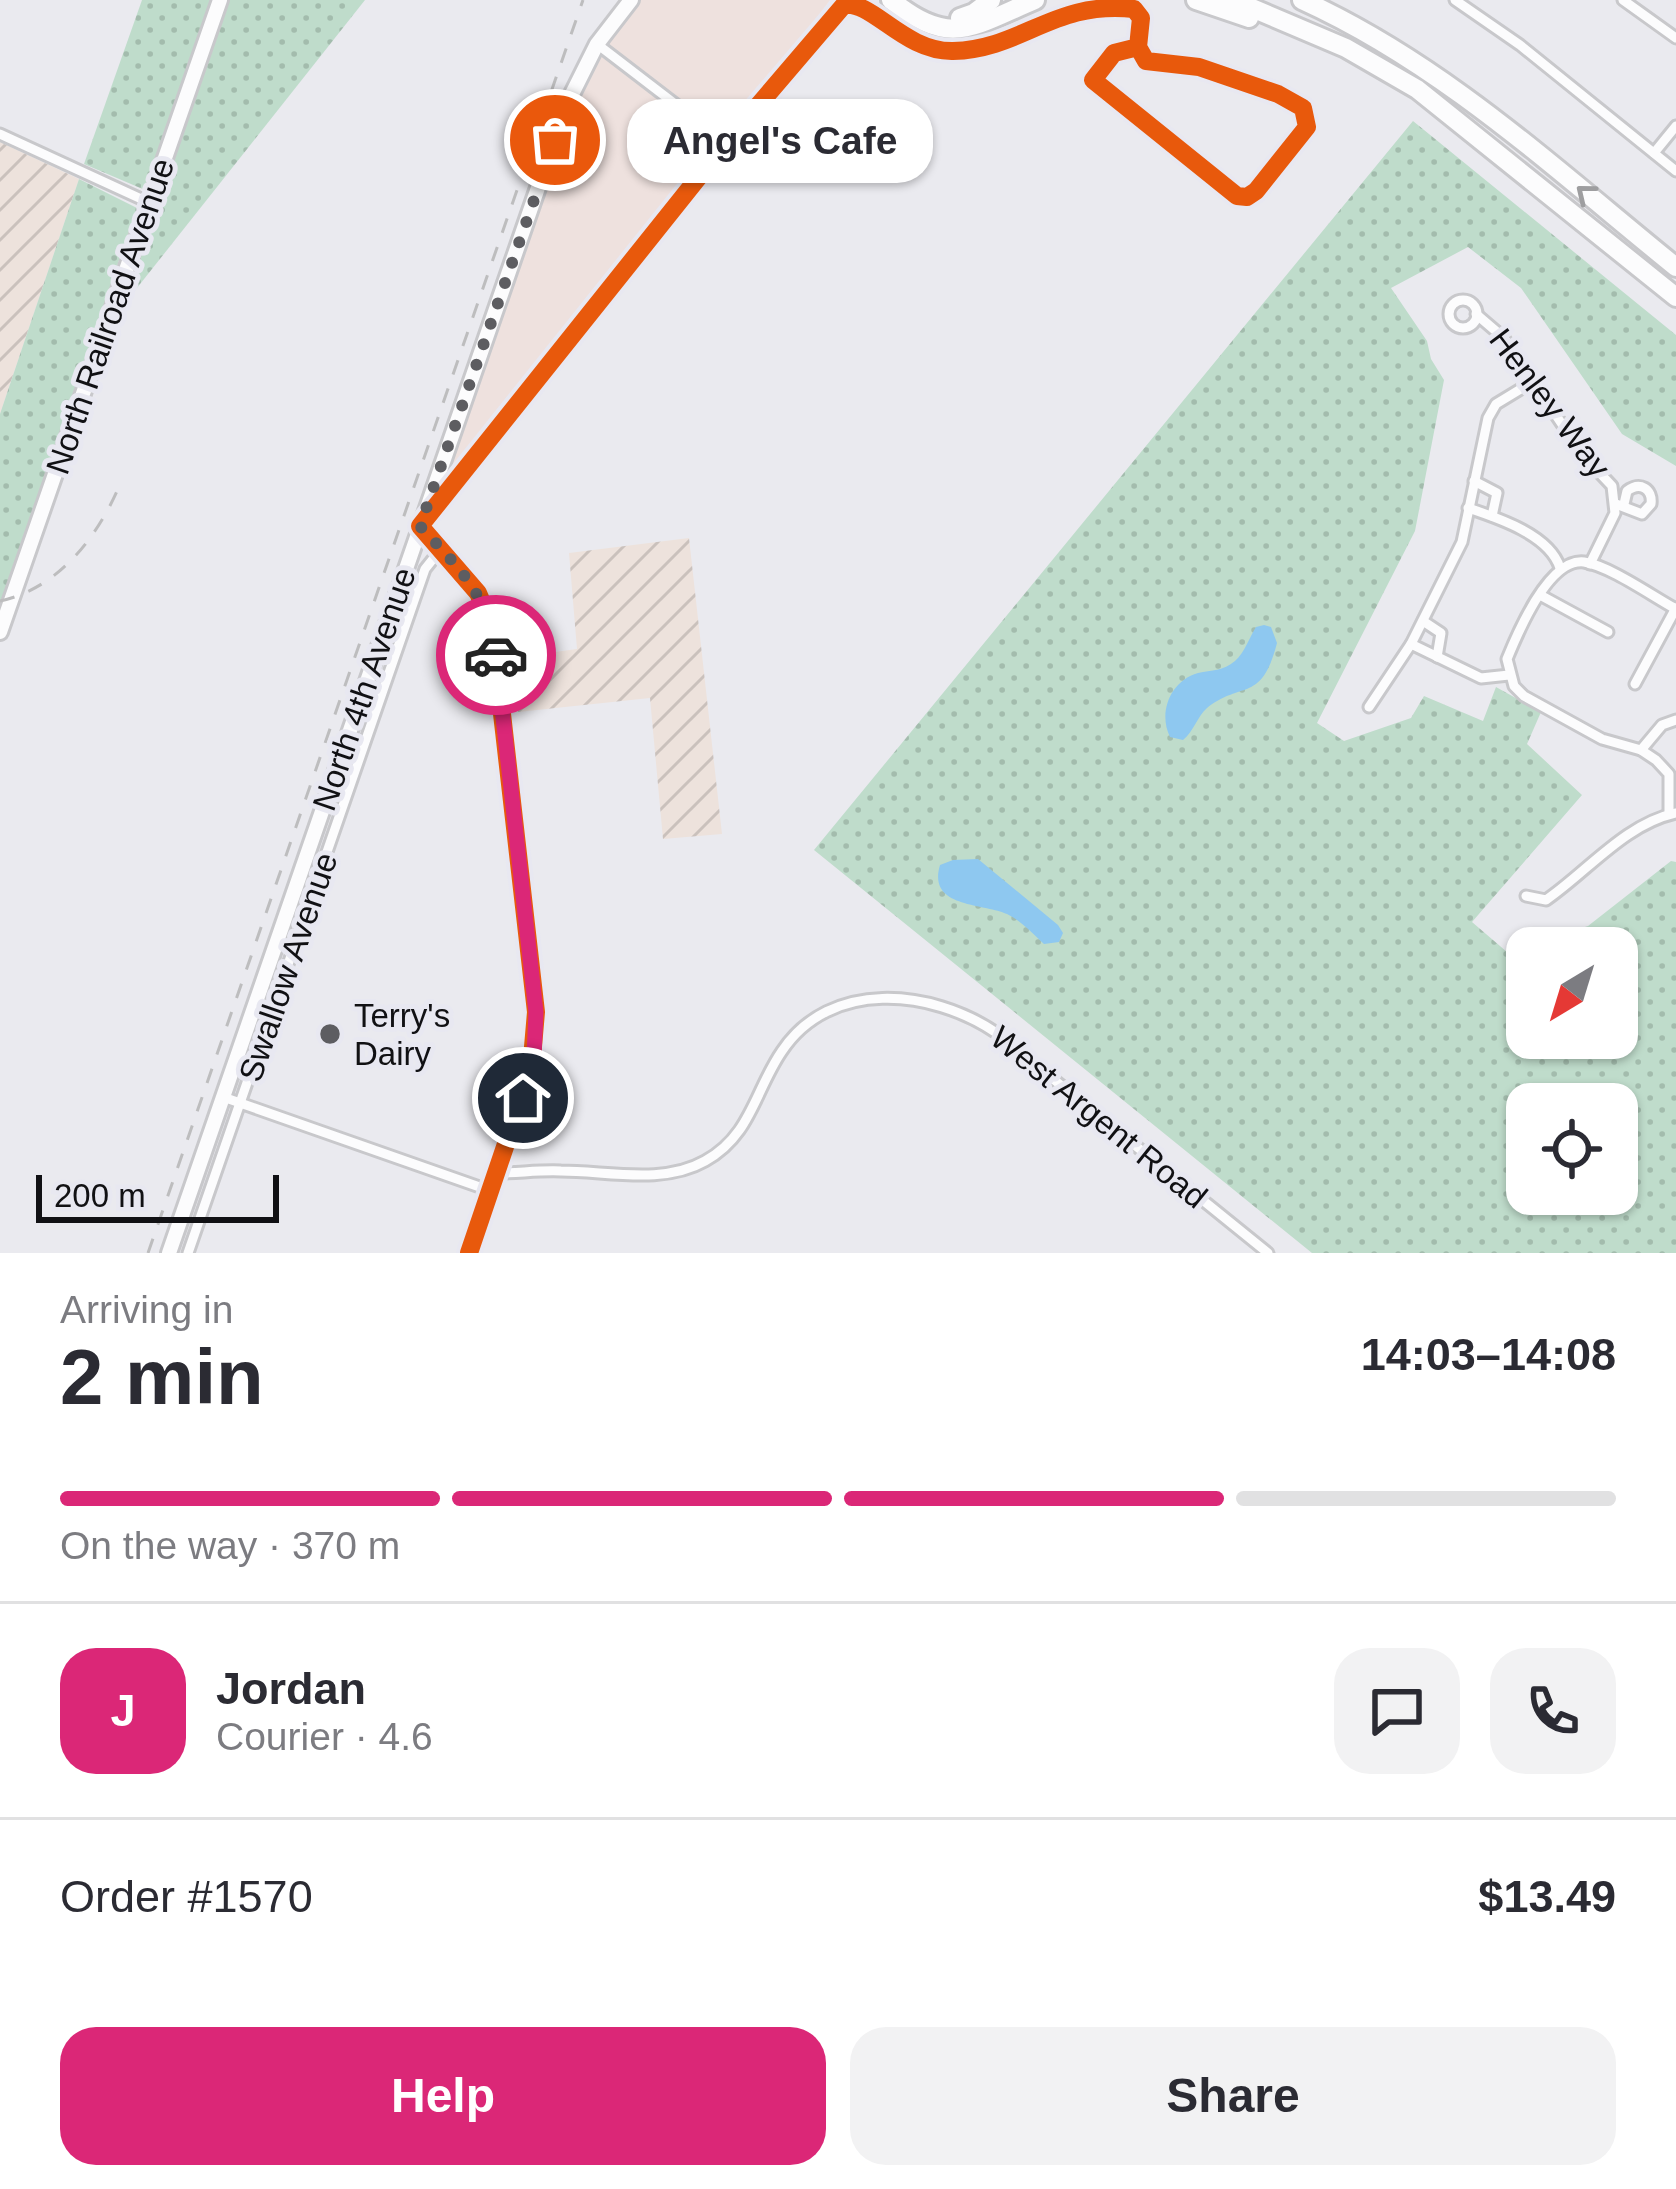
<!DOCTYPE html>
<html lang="en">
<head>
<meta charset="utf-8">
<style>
	body { margin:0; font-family:Helvetica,sans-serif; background:#f2f2f3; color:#2b2b33; height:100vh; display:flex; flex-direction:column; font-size:45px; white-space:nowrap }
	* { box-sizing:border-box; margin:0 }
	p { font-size:39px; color:#7c7c81 }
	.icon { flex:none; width:66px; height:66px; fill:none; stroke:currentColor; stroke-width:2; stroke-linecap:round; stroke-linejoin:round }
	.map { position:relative; height:1253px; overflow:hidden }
	.sheet { display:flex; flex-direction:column; background:#fff; flex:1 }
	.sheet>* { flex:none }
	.needle { width:78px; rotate:218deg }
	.tools { position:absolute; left:1506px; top:927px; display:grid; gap:24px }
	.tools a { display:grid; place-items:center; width:132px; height:132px; border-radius:24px; background:#fff; box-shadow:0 3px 9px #0004; font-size:60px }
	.scale { position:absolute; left:36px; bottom:30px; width:243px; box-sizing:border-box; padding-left:12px; border:6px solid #111114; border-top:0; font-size:33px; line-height:42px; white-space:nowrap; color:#111114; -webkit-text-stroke:9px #e8e8f1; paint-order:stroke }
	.pin { position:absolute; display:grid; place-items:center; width:102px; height:102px; color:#fff; margin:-51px; border:6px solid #fff; border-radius:50%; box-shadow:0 3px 12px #0007 }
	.courier { position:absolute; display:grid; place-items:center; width:120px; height:120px; margin:-60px; border:9px solid #db2777; border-radius:50%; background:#fff; color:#222; box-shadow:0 3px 15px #0007 }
	.bubble { position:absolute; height:84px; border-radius:36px; background:#fff; box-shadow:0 3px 9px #0004; font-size:39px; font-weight:700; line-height:84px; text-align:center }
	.summary em { font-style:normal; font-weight:700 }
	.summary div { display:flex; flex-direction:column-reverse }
	.summary { display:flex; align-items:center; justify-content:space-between; height:204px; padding:0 60px }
	h1 { font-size:78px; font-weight:700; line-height:90px }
	.bar { display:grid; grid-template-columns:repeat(4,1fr); gap:18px 12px; align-content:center; height:144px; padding:0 60px }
	.bar i { height:15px; border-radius:9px; background:#e1e1e2 }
	.bar .on { background:#db2777 }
	.bar p { grid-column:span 4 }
	.line { display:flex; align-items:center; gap:30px; padding:0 60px; border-top:3px solid #e1e1e2 }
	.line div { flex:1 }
	.round { display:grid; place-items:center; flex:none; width:126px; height:126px; border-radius:36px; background:#f2f2f3 }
	.cta { display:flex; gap:24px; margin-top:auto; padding:24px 60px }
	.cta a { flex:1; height:138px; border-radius:36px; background:#db2777; color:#fff; font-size:48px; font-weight:700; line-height:138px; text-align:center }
	.cta a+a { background:#f2f2f3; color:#2b2b33 }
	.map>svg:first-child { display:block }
	.commercial { fill:#eee1de }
	.industrial { fill:url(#industrial-furrows) }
	.grass { fill:url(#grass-dots); fill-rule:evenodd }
	.water { fill:#8ec8f0 }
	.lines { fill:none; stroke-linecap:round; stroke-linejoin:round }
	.street-casing { stroke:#c8c8cb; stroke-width:15 }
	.secondary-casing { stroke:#c8c8cb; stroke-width:20 }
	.highway-casing { stroke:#c8c8cb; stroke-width:24 }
	.street { stroke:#fcfcfd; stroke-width:9 }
	.secondary { stroke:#fcfcfd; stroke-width:14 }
	.highway { stroke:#fcfcfd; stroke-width:18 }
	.rail { stroke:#bdbdbe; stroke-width:3; stroke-dasharray:15 15; stroke-linecap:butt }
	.cycleway-casing { stroke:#e8e8f1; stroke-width:26 }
	.cycleway { stroke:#e8590c; stroke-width:18 }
	.oneway { stroke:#9e9ea0 }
	.done { stroke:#5d5d61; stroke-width:12; stroke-dasharray:0 21.6 }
	.route { stroke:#db2777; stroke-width:15 }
	.poi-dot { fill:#5d5d61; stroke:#e8e8f1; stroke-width:4.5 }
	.labels { text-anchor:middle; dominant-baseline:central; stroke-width:10; stroke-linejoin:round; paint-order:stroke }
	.street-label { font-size:33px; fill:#111114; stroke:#e8e8f1 }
	.poi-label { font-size:33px; fill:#111114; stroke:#e8e8f1; text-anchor:start }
</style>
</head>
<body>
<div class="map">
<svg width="1676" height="1253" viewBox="0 0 1676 1253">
	<defs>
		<pattern id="industrial-furrows" width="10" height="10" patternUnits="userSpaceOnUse" patternTransform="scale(3)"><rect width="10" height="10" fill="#ede2dc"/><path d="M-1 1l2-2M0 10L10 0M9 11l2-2" fill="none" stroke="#cac1bc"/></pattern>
		<pattern id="grass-dots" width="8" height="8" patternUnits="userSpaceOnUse" patternTransform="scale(3)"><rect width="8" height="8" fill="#bfdccb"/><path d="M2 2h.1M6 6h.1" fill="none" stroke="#a3bcad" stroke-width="1.8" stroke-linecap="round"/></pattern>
	</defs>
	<rect width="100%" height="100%" fill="#eaeaef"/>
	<!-- commercial -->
	<g class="commercial">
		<polygon points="637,0 830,0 727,137 605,42"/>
		<polygon points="598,52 719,144 459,468 451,469 447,462 572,104"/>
	</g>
	<!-- industrial -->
	<g class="industrial">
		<polygon points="0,142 79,179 0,414"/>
		<polygon points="689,538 722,834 663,839 650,698 518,712 511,658 577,649 569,553"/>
	</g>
	<!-- grass -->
	<g class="grass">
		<polygon points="142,0 212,0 145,190 84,164"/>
		<polygon points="228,0 365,0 133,293 129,283"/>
		<path d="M1413,121L1676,335V466L1622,434L1521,288L1468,247L1391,288L1427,341L1431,359L1444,380L1415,531L1317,723L1344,741L1411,718L1424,696L1483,721L1496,687L1541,712L1527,744L1582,795L1472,922L1507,952L1588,926L1671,861L1676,862V1253H1312L814,850ZM1527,948H1617V1038H1527ZM1527,1104H1617V1194H1527Z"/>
		<polygon points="79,179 137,208 0,606 0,414"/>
	</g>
	<!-- water -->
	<g class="water">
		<path d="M1264,625L1271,627L1277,643C1261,704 1242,680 1207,708C1197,717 1194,731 1183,740L1170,737C1158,713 1170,681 1198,673C1212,670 1223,671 1235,661C1245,652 1249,638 1256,627Z"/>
		<path d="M978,859L1058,925L1063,933L1059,942L1044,944C1033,934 1020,920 1007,914C983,903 927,908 940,865L953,860Z"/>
	</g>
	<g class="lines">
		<!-- street casing -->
		<g class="street-casing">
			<g id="street">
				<polyline points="1455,0 1520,45 1676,171"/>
				<polyline points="1623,0 1676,38"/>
				<polyline points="597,44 726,143"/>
				<polyline points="0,134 150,203"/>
				<polyline points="1654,153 1676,126"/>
				<circle cx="1463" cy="314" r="14"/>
				<polyline points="1476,314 1504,338 1582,454 1612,486 1615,513 1590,564"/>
				<polyline points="1474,481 1497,493 1492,516"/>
				<path d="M1616,504L1642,514L1651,504C1653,489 1640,481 1627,491L1624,504"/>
				<path d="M1468,508C1498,518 1550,535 1560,568"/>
				<polyline points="1540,595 1608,632"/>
				<polyline points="1423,621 1441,633 1437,657"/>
				<polyline points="1411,644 1481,678 1509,675"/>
				<polyline points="1635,684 1676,608"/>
				<polyline points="1369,707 1411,644 1462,542 1488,418 1496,404 1534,381"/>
				<polyline points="1641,750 1662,725 1676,720"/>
				<path d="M1669,814V774L1656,760L1641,750L1602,739L1524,696L1514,686L1507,659C1518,632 1549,558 1584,562C1610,566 1652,596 1676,609"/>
				<path d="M1526,896L1546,900C1588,871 1625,824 1676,813"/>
				<polyline points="223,1097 491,1191"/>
				<path d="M497,1173C518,1173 540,1170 561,1171C607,1171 663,1185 705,1161C751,1136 755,1090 782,1051C830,979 931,989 995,1032L1268,1253"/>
				<polyline points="188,1253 425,569 441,549"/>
				<path d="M469,1253L531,1070L536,1012L492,626L478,593L420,526L726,143L844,5C872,0 904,52 953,51C1023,49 1054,0 1134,9L1141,18L1138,47L1146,61L1199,67L1278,94L1303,108L1307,127L1256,191L1247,197L1237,196L1093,80L1114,53L1138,47"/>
			</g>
		</g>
		<!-- secondary casing -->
		<g class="secondary-casing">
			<g id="secondary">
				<polyline points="0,632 220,0"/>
				<polyline points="169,1253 567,104 597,44 631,0"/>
			</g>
		</g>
		<!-- highway casing -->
		<g class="highway-casing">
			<g id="highway">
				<path d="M891,0C951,48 971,27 1035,0"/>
				<polyline points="1196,0 1249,18"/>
				<polyline points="1233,0 1346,48 1417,89 1676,297"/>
				<path d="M1302,0C1443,64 1556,170 1676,267"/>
				<polyline points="960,18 974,13 991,0"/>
			</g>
		</g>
		<!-- street -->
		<use href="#street" class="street"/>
		<!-- secondary -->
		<use href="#secondary" class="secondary"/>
		<!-- highway -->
		<use href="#highway" class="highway"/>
		<!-- rail -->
		<g class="rail">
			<path d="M0,601C60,588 99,535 121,482"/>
			<polyline points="148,1253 583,0"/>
		</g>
		<!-- cycleway casing -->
		<g class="cycleway-casing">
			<path id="cycleway" d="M469,1253L531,1070L536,1012L492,626L478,593L420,526L726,143L844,5C872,0 904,52 953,51C1023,49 1054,0 1134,9L1141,18L1138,47L1146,61L1199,67L1278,94L1303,108L1307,127L1256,191L1247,197L1237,196L1093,80L1114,53L1138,47"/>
		</g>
		<!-- cycleway -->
		<use href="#cycleway" class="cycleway"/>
	</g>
	<!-- one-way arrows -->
	<defs><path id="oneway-chevron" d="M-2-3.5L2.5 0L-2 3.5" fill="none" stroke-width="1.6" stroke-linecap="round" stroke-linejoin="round" transform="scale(3)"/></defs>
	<use class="oneway" href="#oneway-chevron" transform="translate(1585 193) rotate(-141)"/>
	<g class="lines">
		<!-- done -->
		<path class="done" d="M496,655C489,595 459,568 420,526L555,140"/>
		<!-- route -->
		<polyline class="route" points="496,655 536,1012 534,1056 523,1098"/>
	</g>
	<!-- markers -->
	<circle class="poi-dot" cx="330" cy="1034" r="12"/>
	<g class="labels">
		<!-- street labels -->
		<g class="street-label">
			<text transform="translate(110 316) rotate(-71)">North Railroad Avenue</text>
			<text transform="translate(1550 403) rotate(53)">Henley Way</text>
			<text transform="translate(364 689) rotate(-71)">North 4th Avenue</text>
			<text transform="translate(288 967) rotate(-71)">Swallow Avenue</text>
			<text transform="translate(1099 1117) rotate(39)">West Argent Road</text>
		</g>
		<!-- poi labels -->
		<g class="poi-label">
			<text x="354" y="1015">Terry's<tspan x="354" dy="38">Dairy</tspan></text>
		</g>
	</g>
</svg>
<div class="tools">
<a><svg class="needle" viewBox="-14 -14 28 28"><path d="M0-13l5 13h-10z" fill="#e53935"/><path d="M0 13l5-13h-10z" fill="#7c7c81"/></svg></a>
<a><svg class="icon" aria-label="locate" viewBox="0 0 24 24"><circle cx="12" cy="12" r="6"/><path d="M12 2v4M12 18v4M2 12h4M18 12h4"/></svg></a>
</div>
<div class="scale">200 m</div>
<div class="pin" style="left:555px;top:140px;background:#ea580c"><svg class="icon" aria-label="bag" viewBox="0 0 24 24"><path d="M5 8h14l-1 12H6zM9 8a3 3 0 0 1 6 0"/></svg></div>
<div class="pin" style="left:523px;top:1098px;background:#1f2937"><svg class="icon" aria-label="home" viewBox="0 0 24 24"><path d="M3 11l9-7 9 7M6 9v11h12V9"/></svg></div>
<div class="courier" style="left:496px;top:655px"><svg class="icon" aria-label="car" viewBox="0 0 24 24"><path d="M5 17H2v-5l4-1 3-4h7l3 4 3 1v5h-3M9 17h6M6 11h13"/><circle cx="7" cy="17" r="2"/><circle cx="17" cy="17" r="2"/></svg></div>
<div class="bubble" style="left:627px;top:99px;width:306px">Angel's Cafe</div>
</div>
<section class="sheet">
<div class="summary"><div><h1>2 min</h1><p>Arriving in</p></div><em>14:03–14:08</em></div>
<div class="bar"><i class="on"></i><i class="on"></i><i class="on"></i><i></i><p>On the way · 370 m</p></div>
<div class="line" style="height:216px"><b class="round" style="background:#db2777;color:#fff">J</b><div><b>Jordan</b><p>Courier · 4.6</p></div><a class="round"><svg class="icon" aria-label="chat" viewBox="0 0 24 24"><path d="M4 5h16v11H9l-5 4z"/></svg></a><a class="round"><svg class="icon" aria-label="phone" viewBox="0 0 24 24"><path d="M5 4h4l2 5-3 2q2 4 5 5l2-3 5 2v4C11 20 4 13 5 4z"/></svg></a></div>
<div class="line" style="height:156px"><div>Order #1570</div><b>$13.49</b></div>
<div class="cta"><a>Help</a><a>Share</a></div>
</section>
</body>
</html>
